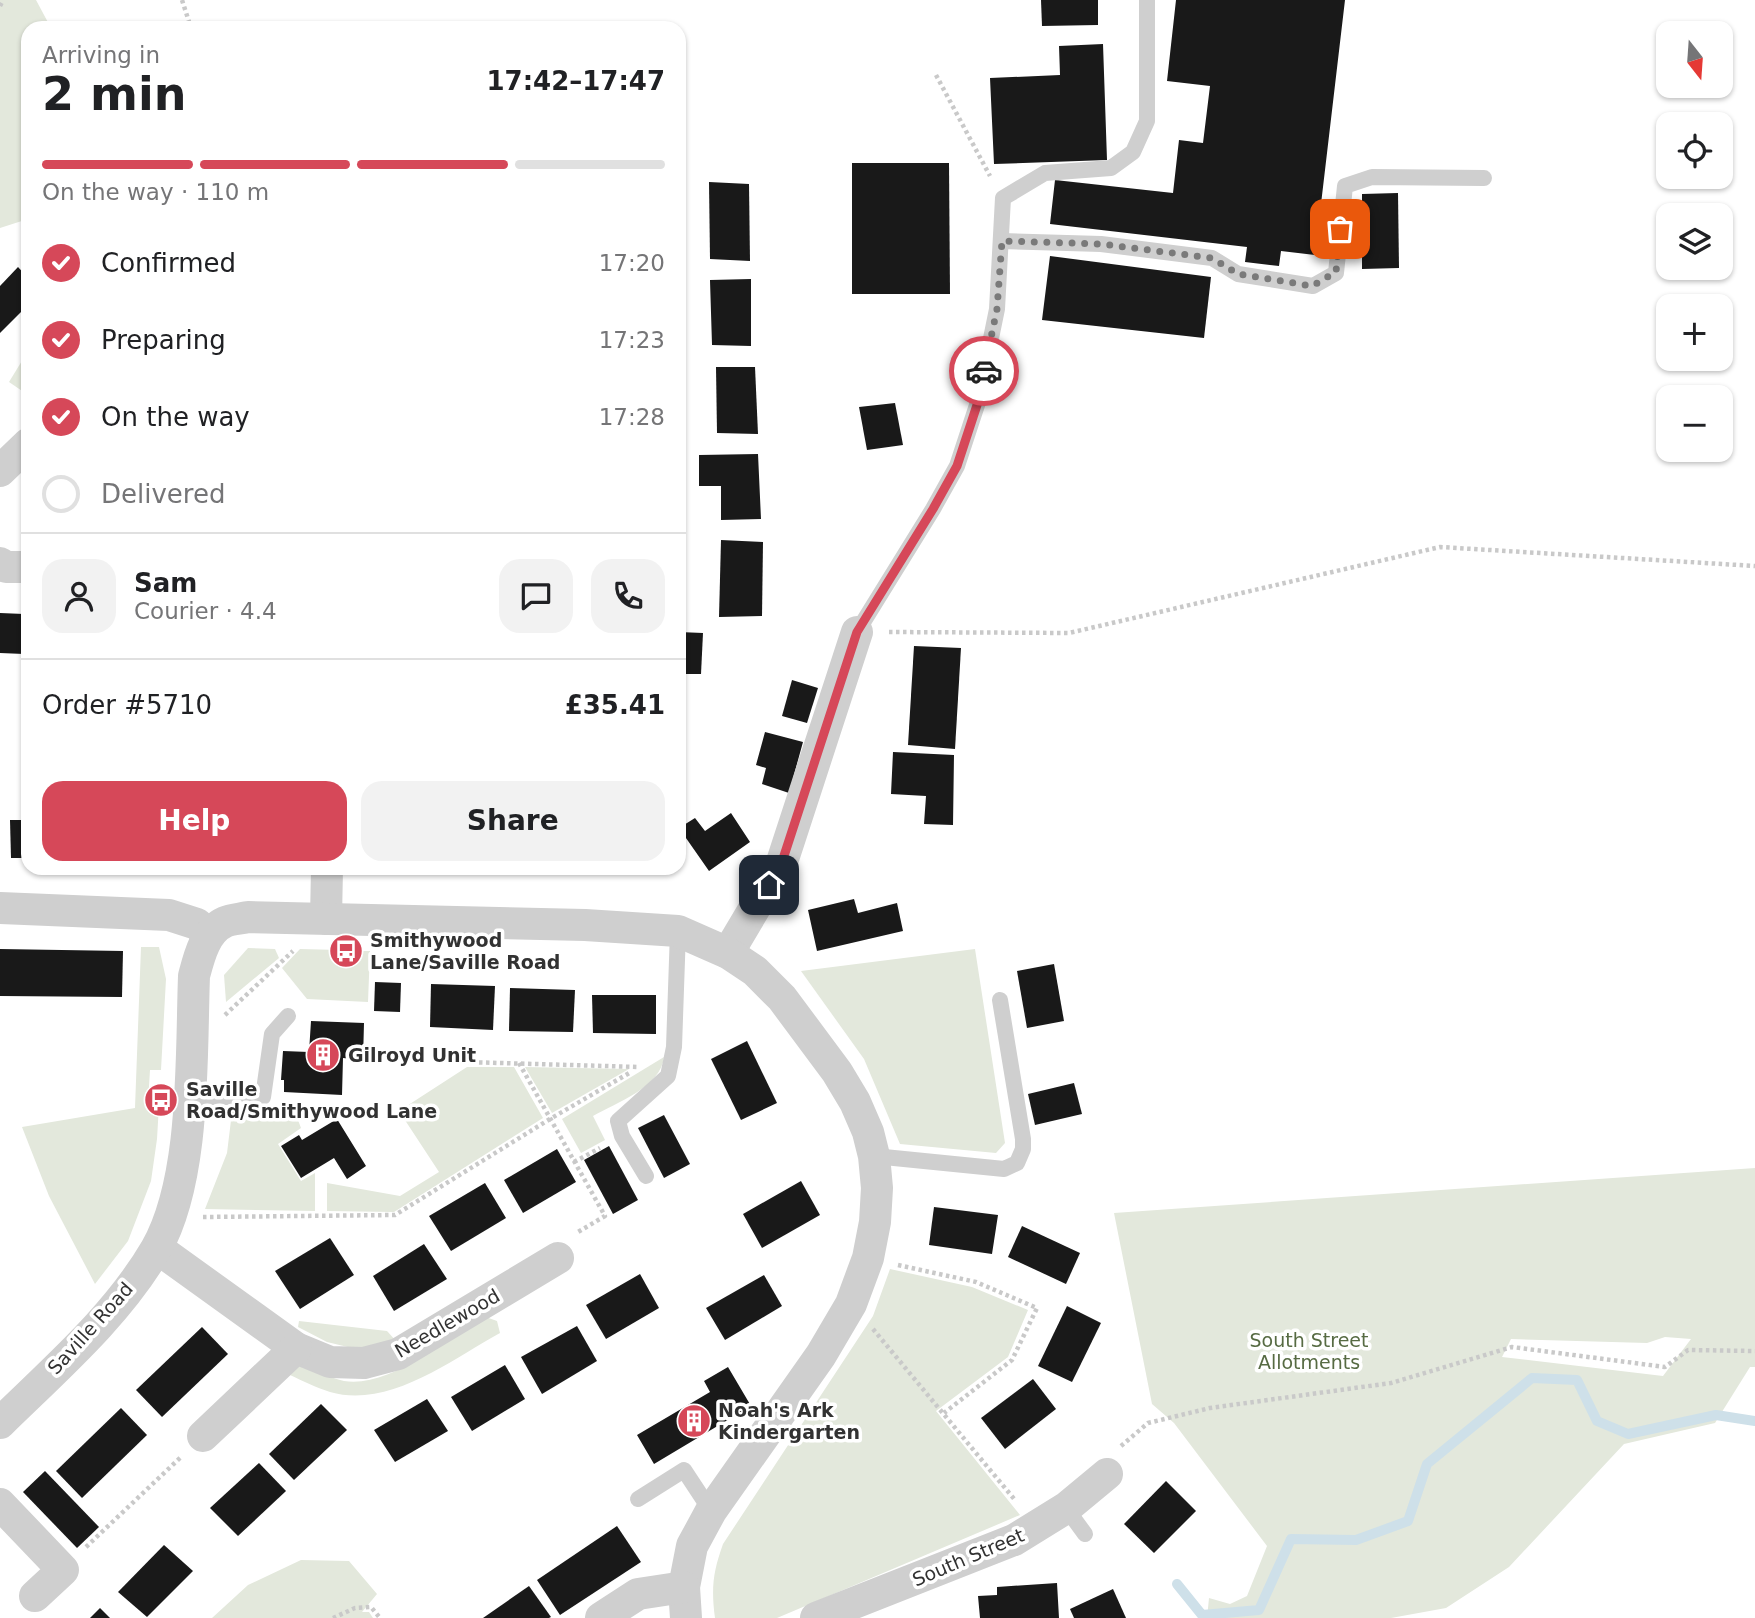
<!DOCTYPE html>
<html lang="en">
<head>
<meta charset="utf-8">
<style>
	body { margin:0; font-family:"DejaVu Sans",sans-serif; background:#f2f2f2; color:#202124; height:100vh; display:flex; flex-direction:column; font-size:26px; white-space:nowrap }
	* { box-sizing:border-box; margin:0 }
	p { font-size:23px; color:#757577 }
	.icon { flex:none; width:38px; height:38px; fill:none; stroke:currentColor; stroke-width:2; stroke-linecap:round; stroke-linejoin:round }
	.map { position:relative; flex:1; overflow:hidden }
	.sheet { position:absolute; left:21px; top:21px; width:665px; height:854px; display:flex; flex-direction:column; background:#fff; border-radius:21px; box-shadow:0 2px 5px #0004 }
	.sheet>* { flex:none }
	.needle { width:46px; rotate:163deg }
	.tools { position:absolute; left:1656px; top:21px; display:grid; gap:14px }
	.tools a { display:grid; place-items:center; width:77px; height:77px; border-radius:14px; background:#fff; box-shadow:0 2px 5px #0004; font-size:35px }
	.pin { position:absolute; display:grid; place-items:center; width:60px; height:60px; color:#fff; margin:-30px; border-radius:14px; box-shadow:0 4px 10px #0006 }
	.courier { position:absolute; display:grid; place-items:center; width:70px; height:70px; margin:-35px; border:5px solid #d64859; border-radius:50%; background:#fff; color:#222; box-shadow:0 2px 9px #0007 }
	.overview em { font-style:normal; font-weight:600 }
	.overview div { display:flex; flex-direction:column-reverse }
	.overview { display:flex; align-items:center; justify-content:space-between; height:119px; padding:0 21px }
	h1 { font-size:46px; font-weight:600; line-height:52px }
	.bar { display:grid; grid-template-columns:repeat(4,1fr); gap:10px 7px; align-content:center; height:84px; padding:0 21px }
	.bar i { height:9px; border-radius:5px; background:#e0e0e0 }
	.bar .active { background:#d64859 }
	.bar p { grid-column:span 4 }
	.line { display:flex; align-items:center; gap:18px; padding:0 21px; border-top:2px solid #e0e0e0 }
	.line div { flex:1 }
	.round { display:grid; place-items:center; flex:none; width:74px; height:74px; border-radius:21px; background:#f2f2f2 }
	ol { padding:0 21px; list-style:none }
	li { display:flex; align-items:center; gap:21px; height:77px }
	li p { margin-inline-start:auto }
	li .icon { padding:7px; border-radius:50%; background:#d64859; color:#fff; stroke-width:4 }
	li:last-child { color:#757577 }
	li i { width:38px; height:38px; border:4px solid #e0e0e0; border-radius:50% }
	.cta { display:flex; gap:14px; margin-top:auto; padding:14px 21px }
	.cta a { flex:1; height:80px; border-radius:21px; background:#d64859; color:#fff; font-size:28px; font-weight:600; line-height:80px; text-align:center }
	.cta a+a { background:#f2f2f2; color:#202124 }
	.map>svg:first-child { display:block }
	.green { fill:#e3e8dc; fill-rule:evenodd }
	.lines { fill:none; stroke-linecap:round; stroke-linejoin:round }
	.stream { stroke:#cee0e9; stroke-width:10 }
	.building { fill:#191919 }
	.path { stroke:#c9c9c9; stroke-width:4.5; stroke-dasharray:3.5 3.5; stroke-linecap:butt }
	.service { stroke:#cfcfcf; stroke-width:16 }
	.minor { stroke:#cfcfcf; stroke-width:32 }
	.done { stroke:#7a7a7a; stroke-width:7; stroke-dasharray:0 12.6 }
	.route { stroke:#d64859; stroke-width:9 }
	.labels { text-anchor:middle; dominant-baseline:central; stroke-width:7; stroke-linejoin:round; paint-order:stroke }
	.poi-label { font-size:19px; font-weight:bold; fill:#323232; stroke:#fff; text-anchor:start }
	.street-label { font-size:19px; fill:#323232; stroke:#fff }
	.park-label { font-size:19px; fill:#576b43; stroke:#fff }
</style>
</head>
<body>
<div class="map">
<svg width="1755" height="1618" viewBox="0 0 1755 1618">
	<rect width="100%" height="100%" fill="#fff"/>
	<!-- green -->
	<g class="green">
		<polygon points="0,0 36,0 51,28 28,28 28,219 0,228"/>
		<polygon points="28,351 28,395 9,382"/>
		<polygon points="141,947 159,947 166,979 161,1070 150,1070 148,1103 159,1105 157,1139 151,1181 128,1241 95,1284 49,1196 22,1127 135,1108"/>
		<polygon points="248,948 275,949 279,958 226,1002 224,975"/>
		<polygon points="300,949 340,950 341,957 360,959 362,951 370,951 368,1002 307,999 282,968"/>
		<polygon points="975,949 1005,1143 996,1153 900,1144 864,1059 801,971"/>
		<path d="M664,1057C661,1087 616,1103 593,1116L605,1140L581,1153L562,1119Z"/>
		<polygon points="467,1067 514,1067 543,1118 394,1212 327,1211 327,1183 400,1196 439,1172 399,1111"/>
		<polygon points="525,1067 629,1069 552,1113"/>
		<polygon points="233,1104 293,1107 301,1128 278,1144 301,1181 315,1173 315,1211 205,1209 227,1153"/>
		<path d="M1755,1168V1367H1750L1715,1423L1624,1444L1509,1567L1446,1608L1391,1618H1207L1209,1598L1230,1604L1247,1596L1267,1546L1174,1423L1152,1404L1114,1213ZM1665,1337L1691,1339L1663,1376L1502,1357L1511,1339L1647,1343Z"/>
		<path d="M890,1269L972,1287L1028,1310L1008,1357L936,1411L1020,1515L777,1618H715C711,1588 713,1572 723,1544L873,1316Z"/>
		<path d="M483,1316L497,1321L500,1333C451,1360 389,1409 330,1392C317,1388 303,1381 290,1375L298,1366C314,1369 329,1378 344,1381C390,1388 446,1340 483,1316Z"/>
		<polygon points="299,1321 387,1331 396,1341 356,1349 327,1342 298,1327"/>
		<polygon points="301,1560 349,1561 377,1594 362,1612 369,1612 373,1618 212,1618 248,1585"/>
	</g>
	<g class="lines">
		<!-- stream -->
		<polyline class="stream" points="1177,1584 1202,1615 1259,1610 1291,1539 1356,1540 1408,1521 1427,1464 1532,1378 1577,1380 1597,1421 1628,1434 1716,1415 1755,1421"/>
	</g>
	<!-- building -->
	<g class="building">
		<polygon points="1041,0 1098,0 1098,25 1042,26"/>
		<polygon points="1176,0 1345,0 1315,255 1281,251 1279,266 1245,262 1247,247 1050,224 1055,180 1173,193 1179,140 1203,143 1210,86 1167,81"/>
		<polygon points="1103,44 1107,160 994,164 990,78 1060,75 1059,46"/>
		<polygon points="679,134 684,135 681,171 679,171"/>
		<polygon points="852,163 949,163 950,294 852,294"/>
		<polygon points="709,182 749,184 750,261 710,259"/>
		<polygon points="1398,193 1399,268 1362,269 1362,194"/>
		<polygon points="1050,256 1211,277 1204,338 1042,320"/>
		<polygon points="18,267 28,278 28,305 0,333 0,286"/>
		<polygon points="751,279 751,346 712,345 710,280"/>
		<polygon points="716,367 755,367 758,434 717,433"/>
		<polygon points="895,403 903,445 867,450 859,407"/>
		<polygon points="758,454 761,519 721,520 721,486 699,486 699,455"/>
		<polygon points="721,540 763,542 762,616 719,617"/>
		<polygon points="0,613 24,614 24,654 0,653"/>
		<polygon points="679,632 703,633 701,674 679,674"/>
		<polygon points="914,646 961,648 955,749 908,745"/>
		<polygon points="792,680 818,688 807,723 782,716"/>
		<polygon points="765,732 803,742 789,793 762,784 766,768 756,765"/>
		<polygon points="893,752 954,755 953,825 924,824 926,796 891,794"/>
		<polygon points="731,813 750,842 709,871 679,828 695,818 705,831"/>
		<polygon points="10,820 28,820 28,858 11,858"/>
		<polygon points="854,899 858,913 897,903 903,931 817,951 808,910"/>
		<polygon points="0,949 123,951 122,997 0,996"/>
		<polygon points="1054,964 1064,1021 1027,1028 1017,971"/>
		<polygon points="375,982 401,983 400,1012 374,1011"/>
		<polygon points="431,984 495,986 493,1030 430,1027"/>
		<polygon points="510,988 575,990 573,1032 509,1031"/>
		<polygon points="592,995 656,995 656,1034 593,1033"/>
		<polygon points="311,1021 364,1023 363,1060 343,1058 342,1095 284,1092 284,1080 281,1080 283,1051 309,1052"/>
		<polygon points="747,1041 777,1103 741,1120 711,1059"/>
		<polygon points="1074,1083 1082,1114 1035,1125 1028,1094"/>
		<polygon points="664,1115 690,1164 664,1178 638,1128"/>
		<polygon points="337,1119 366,1166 347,1179 334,1158 301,1178 281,1146 299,1135 302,1140"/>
		<polygon points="609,1146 638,1200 613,1214 584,1160"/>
		<polygon points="557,1149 576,1182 523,1213 504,1180"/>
		<polygon points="801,1181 820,1215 762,1248 743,1214"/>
		<polygon points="485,1183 506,1218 451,1251 429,1216"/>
		<polygon points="934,1207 998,1215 992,1254 929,1245"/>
		<polygon points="1022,1226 1080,1253 1066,1284 1008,1257"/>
		<polygon points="330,1238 354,1275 300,1309 275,1271"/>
		<polygon points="424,1244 447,1279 394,1311 373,1276"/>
		<polygon points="640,1274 659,1308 606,1339 586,1305"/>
		<polygon points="764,1275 782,1306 725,1340 706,1308"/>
		<polygon points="1067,1306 1101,1323 1072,1382 1038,1366"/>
		<polygon points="577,1326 597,1361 542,1394 521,1357"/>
		<polygon points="202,1327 228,1354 162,1417 136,1390"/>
		<polygon points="505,1365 525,1399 472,1431 451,1397"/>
		<polygon points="728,1367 751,1406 654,1464 637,1435 710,1392 704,1381"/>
		<polygon points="1033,1379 1056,1409 1005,1449 981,1418"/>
		<polygon points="427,1399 448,1431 395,1462 374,1430"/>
		<polygon points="321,1404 347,1430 294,1480 269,1454"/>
		<polygon points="121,1408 147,1435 82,1498 56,1471"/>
		<polygon points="259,1463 286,1491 238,1536 210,1508"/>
		<polygon points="45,1471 99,1527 77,1548 23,1492"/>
		<polygon points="1166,1481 1196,1511 1154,1553 1124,1524"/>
		<polygon points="617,1526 641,1562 560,1615 537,1580"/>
		<polygon points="164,1545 193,1571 147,1617 118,1592"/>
		<polygon points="1057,1583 1059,1618 980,1618 978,1596 997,1595 997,1587"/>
		<polygon points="529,1586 551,1617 549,1618 483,1618"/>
		<polygon points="1113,1589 1126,1618 1074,1618 1070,1609"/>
		<polygon points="100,1608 110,1618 90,1618"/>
	</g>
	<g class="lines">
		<!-- path -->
		<g class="path">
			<polyline points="182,0 191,28"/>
			<polyline points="0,6 3,0"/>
			<polyline points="936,75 990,176"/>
			<polyline points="889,632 1069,633 1440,547 1755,566"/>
			<polyline points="225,1015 293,951"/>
			<polyline points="465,1062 639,1067"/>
			<polyline points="519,1063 605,1216 578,1232"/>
			<polyline points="574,1162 600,1148"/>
			<polyline points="203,1217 395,1215 550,1119 631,1072"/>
			<polyline points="898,1265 976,1282 1037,1308 1012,1360 944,1413"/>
			<polyline points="873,1329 1015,1500"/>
			<polyline points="1121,1446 1148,1423 1210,1408 1391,1383 1512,1347 1665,1367 1688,1350 1755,1351"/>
			<polyline points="86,1547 181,1457"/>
			<polyline points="333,1618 355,1608 371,1607 380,1618"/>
		</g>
		<!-- service -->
		<g class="service">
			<polyline points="1002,241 1101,244 1212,258 1238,274 1313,286 1336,273 1345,186 1372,177 1484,178"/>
			<polyline points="857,632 933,509 957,466 978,402 997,309 1003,198 1045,173 1111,168 1133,152 1147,121 1147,0"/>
			<polyline points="190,1097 263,1097 272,1034 288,1016"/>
			<polyline points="874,1156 1004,1169 1017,1163 1023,1149 1023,1139 1000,1000"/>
			<polyline points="646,1176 622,1136 618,1121 668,1076 674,1047 678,931"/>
			<polyline points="638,1499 684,1470 711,1511"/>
			<polyline points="1066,1508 1085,1534"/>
		</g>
		<!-- minor -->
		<g class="minor">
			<polyline points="0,471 28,444"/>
			<polyline points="0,563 6,567 28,567"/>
			<polyline points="0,908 169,915 197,924 209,935"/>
			<polyline points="326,919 327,868"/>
			<polyline points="728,953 782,862 857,632"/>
			<polyline points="157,1248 296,1348 330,1362 364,1363 398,1354 558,1258"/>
			<path d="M0,1423C55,1369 117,1316 156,1249C196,1179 191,1056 194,976C199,957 205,931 225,922C232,919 241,919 248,917L585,925L678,931L728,953L755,971L782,998L837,1072L855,1102L868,1132L874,1156L877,1188L875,1222L868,1258L851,1304L821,1355L711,1511L692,1546L684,1587L686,1618"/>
			<polyline points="203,1436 296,1348"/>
			<polyline points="0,1504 63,1570 35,1596"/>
			<polyline points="601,1618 638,1594 684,1587"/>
			<polyline points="816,1618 1014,1540 1066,1508 1107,1474"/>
		</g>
	</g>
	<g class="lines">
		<!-- done -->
		<polyline class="done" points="984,371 997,309 1002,241 1101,244 1212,258 1238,274 1312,286 1336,272 1340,229"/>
		<!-- route -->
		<polyline class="route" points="769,885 782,862 857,632 933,509 957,466 978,402 984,371"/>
	</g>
	<!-- icons -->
	<defs>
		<g id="bus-disc" transform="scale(1.75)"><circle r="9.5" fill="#d64859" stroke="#fff"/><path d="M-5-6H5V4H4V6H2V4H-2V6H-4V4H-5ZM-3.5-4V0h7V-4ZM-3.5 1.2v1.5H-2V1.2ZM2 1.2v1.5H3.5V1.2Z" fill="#fff"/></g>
		<g id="building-disc" transform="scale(1.75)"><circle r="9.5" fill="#d64859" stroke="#fff"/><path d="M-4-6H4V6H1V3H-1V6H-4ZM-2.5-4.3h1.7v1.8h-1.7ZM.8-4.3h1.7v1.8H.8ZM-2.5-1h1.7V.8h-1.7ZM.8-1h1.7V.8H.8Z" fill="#fff"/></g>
	</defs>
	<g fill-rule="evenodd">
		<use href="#bus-disc" x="346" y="951"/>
		<use href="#building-disc" x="323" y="1055"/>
		<use href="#bus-disc" x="161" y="1100"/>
		<use href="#building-disc" x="694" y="1421"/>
	</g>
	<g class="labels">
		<!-- poi labels -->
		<g class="poi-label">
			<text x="370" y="940">Smithywood<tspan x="370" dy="22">Lane/Saville Road</tspan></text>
			<text x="348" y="1055">Gilroyd Unit</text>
			<text x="186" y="1089">Saville<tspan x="186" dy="22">Road/Smithywood Lane</tspan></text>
			<text x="718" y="1410">Noah's Ark<tspan x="718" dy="22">Kindergarten</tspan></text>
		</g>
		<!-- street labels -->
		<g class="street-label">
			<text transform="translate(447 1323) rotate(-30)">Needlewood</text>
			<text transform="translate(90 1328) rotate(-48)">Saville Road</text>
			<text transform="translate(968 1557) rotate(-23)">South Street</text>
		</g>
		<!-- park labels -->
		<g class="park-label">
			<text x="1309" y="1340">South Street<tspan x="1309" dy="22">Allotments</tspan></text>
		</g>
	</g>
</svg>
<div class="tools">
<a><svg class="needle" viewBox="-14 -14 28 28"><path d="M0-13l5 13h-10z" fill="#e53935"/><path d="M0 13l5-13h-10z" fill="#757577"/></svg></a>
<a><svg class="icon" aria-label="locate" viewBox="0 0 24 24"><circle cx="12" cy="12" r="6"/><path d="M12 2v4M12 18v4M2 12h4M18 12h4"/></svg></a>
<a><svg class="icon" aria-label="layers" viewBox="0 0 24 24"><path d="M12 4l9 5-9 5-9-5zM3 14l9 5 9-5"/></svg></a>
<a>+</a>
<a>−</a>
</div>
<div class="pin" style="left:1340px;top:229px;background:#ea580c"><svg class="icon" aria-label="bag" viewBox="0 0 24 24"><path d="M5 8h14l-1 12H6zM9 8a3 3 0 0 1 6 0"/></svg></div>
<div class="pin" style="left:769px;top:885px;background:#1f2937"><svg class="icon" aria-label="home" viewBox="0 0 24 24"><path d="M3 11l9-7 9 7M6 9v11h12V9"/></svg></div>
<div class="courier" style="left:984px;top:371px"><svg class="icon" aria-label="car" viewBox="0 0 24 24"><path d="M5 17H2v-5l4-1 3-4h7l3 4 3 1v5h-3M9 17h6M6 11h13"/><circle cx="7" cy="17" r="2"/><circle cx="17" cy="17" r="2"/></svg></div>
<section class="sheet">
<div class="overview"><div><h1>2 min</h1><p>Arriving in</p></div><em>17:42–17:47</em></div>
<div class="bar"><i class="active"></i><i class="active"></i><i class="active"></i><i></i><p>On the way · 110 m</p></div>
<ol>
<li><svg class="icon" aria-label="check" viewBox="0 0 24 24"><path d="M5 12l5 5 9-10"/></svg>Confirmed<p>17:20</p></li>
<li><svg class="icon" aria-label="check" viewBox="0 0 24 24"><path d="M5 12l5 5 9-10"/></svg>Preparing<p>17:23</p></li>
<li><svg class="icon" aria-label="check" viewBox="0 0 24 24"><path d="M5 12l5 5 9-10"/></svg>On the way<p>17:28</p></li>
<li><i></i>Delivered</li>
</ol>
<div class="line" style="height:126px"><a class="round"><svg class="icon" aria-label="person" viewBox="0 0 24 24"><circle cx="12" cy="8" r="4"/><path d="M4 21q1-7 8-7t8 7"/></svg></a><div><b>Sam</b><p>Courier · 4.4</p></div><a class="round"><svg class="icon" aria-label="chat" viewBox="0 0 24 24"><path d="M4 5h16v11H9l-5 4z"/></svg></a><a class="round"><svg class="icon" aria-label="phone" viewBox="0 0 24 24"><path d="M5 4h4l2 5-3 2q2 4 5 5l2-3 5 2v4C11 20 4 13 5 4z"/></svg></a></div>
<div class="line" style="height:91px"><div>Order #5710</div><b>£35.41</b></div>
<div class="cta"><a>Help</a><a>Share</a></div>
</section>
</div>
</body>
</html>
